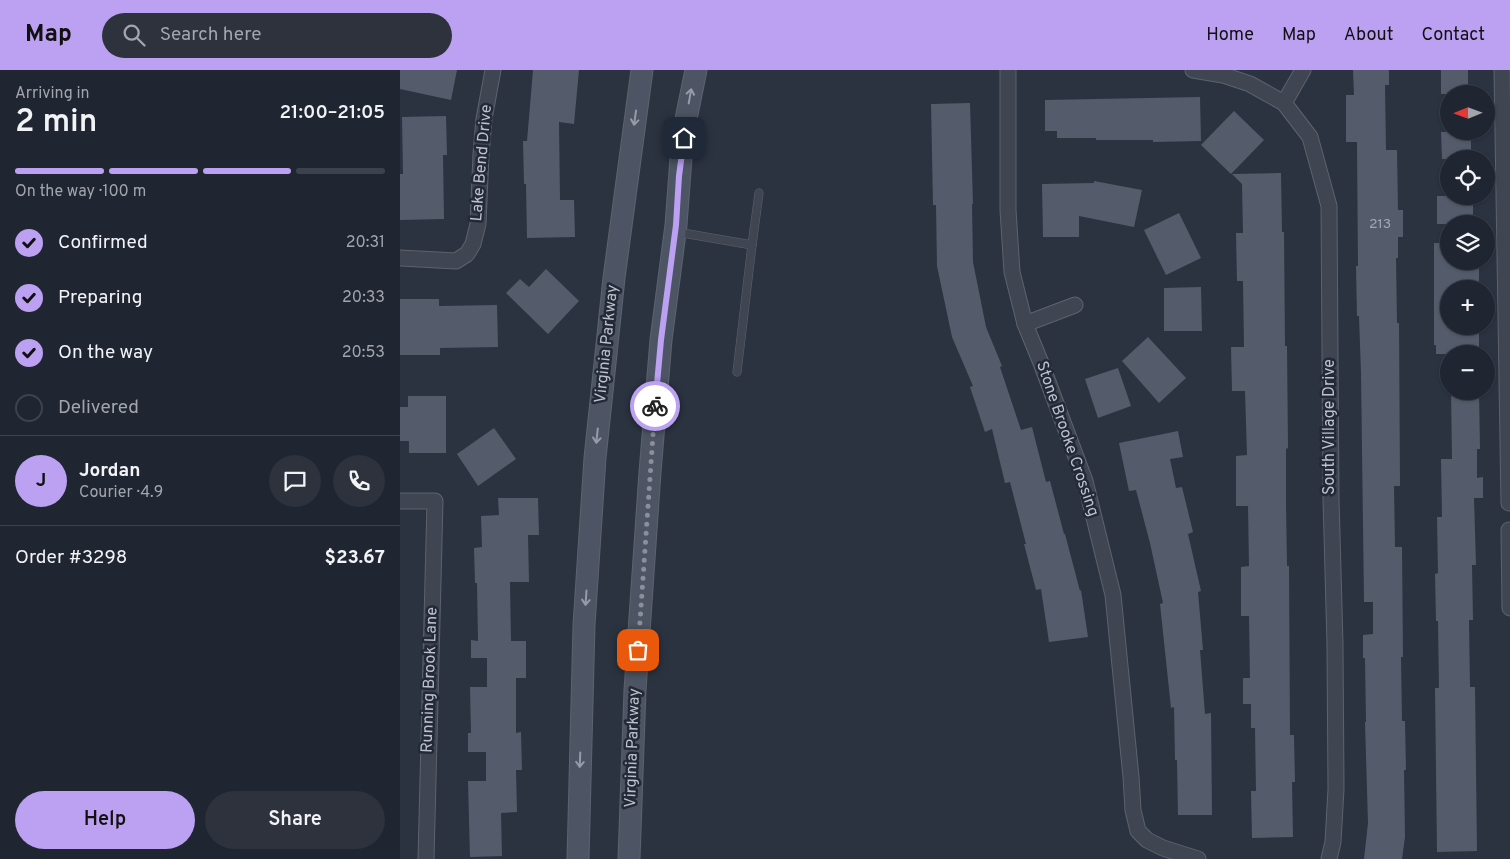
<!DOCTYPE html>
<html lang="en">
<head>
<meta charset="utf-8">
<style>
	body { margin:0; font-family:Overpass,sans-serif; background:#2d323d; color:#f1f3f6; height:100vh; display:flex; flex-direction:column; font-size:19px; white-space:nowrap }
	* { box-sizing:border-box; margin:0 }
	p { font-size:16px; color:#a2a5ab }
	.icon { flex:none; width:28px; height:28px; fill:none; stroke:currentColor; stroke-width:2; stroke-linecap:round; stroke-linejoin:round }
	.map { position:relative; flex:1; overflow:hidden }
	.panel { display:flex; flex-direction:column; background:#202631; width:400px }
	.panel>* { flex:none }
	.needle { width:32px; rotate:269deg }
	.controls { position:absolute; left:1040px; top:15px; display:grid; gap:10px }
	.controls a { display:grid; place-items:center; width:55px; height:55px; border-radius:50%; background:#202631; box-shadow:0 1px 4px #0004,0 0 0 1px #3d434d; font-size:25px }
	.pin { position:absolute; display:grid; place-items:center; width:42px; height:42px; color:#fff; margin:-21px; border-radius:10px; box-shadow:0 2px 8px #0006 }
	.courier { position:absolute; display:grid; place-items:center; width:50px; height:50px; margin:-25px; border:4px solid #bca0f2; border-radius:50%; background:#fff; color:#222; box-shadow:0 1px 6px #0007 }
	.overview em { font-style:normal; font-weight:600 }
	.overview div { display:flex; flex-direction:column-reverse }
	.overview { display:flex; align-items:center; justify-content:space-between; height:85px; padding:0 15px }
	h1 { font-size:32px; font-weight:600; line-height:38px }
	.bar { display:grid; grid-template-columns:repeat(4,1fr); gap:8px 5px; align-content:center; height:60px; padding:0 15px }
	.bar i { height:6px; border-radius:4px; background:#3d434d }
	.bar .current { background:#bca0f2 }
	.bar p { grid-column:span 4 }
	.line { display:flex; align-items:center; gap:12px; padding:0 15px; border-top:1px solid #3d434d }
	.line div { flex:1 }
	.round { display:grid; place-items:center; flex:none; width:52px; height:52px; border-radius:26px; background:#2d323d }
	ol { padding:0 15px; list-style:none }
	li { display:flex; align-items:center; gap:15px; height:55px }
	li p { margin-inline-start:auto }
	li .icon { padding:5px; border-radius:50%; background:#bca0f2; color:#111; stroke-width:4 }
	li:last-child { color:#a2a5ab }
	li i { width:28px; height:28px; border:2px solid #3d434d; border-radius:50% }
	.cta { display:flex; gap:10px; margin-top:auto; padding:10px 15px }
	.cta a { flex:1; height:58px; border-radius:30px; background:#bca0f2; color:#111; font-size:20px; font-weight:600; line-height:58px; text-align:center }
	.cta a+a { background:#2d323d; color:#f1f3f6 }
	header { display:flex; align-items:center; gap:30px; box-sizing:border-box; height:70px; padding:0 25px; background:#bca0f2; color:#111 }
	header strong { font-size:24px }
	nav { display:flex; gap:28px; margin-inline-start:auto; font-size:18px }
	.search { width:350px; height:45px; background:#2d323d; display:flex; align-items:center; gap:12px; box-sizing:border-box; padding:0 18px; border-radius:28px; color:#a2a5ab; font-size:19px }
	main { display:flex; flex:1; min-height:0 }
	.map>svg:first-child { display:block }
	.building { fill:#545c6b }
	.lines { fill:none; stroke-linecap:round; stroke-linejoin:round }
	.service-casing { stroke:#5d636e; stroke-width:9 }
	.minor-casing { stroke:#5d636e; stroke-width:17 }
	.secondary-casing { stroke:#5d636e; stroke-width:23 }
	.service { stroke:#3f4651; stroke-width:8 }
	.minor { stroke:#3f4651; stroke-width:15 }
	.secondary { stroke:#4d5564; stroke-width:21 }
	.oneway { stroke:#959ba7 }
	.done { stroke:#898f9b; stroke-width:5; stroke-dasharray:0 9 }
	.route { stroke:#bca0f2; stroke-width:6 }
	.labels { text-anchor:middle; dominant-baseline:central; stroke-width:5; stroke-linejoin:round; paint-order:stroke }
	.number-label { font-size:14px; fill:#a2a8b3 }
	.street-label { font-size:16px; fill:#bcc1cb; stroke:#232a37 }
</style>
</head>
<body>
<header>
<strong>Map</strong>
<div class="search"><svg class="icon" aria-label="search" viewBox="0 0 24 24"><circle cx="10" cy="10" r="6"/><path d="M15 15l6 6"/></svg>Search here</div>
<nav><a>Home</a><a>Map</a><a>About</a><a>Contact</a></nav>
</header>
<main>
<section class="panel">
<div class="overview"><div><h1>2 min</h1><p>Arriving in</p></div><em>21:00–21:05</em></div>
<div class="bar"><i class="current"></i><i class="current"></i><i class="current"></i><i></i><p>On the way · 100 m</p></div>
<ol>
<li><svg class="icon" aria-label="check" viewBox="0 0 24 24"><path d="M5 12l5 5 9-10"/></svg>Confirmed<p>20:31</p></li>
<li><svg class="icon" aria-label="check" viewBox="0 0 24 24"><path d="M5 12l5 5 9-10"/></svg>Preparing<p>20:33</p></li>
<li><svg class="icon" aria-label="check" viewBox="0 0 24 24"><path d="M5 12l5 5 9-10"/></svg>On the way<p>20:53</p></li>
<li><i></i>Delivered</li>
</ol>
<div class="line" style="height:90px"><b class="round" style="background:#bca0f2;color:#111">J</b><div><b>Jordan</b><p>Courier · 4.9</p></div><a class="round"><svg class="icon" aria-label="chat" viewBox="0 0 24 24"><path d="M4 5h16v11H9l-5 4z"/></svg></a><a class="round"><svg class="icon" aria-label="phone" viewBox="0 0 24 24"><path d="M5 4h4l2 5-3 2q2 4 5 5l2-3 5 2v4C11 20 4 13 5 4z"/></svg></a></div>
<div class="line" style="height:65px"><div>Order #3298</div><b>$23.67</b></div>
<div class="cta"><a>Help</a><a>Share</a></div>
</section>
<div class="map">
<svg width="1110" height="789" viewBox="0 0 1110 789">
	<rect width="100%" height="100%" fill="#2b3341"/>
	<!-- building -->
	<g class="building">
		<polygon points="0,0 57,0 51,30 0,19"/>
		<polygon points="133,0 179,0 174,54 159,52 160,130 174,130 175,167 127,168 126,114 124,114 123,71 127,71"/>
		<polygon points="953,0 989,0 989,15 985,15 986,80 997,80 998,140 1003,140 1003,167 998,167 998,188 996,188 997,253 999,253 1000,416 994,416 995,477 1002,477 1003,587 1001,587 1002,651 1005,651 1006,700 1004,700 1005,767 1002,789 964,789 968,753 965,652 966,652 965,588 963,588 963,565 973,564 973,532 964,532 961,303 959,246 957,246 956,196 958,196 957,72 946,72 946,25 954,25"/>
		<rect x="1041" y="0" width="27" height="24"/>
		<polygon points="800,27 801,71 753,72 753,70 696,70 696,68 657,68 657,61 645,61 645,30"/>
		<polygon points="570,33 573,134 572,134 573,192 586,257 602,296 600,297 621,360 632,357 646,412 650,411 664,464 665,464 680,521 681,520 688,567 649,572 641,519 636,520 624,474 626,474 610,412 605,413 592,359 585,362 570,317 573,316 552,267 537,196 536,135 533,135 531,34"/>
		<polygon points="834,41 864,70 831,104 801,75"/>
		<polygon points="46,46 47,85 43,85 44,149 0,150 0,104 3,104 2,47"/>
		<polygon points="1071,61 1071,89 1042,89 1041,62"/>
		<polygon points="881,103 882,162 884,162 885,276 887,276 888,378 886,379 886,435 887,496 889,496 890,665 894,665 895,712 892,712 893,767 852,768 851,721 856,721 855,658 851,658 851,634 843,634 843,608 850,608 849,546 841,546 841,497 849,496 848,436 836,436 836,386 847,385 845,321 832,321 831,277 844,277 843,211 837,211 836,163 843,163 842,114 832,104"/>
		<polygon points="694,111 742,120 734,157 679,146 679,167 643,167 642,114 694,113"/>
		<rect x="1037" y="126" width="36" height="28"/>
		<polygon points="779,143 801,188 766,205 744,160"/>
		<polygon points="1034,173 1049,173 1049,191 1079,191 1079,219 1049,219 1049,256 1079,256 1079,284 1036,284 1036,275 1034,275"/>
		<polygon points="146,199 179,231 148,264 106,223 120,209 129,217"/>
		<polygon points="801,217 802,261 764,261 764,218"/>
		<polygon points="0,229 39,229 39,236 97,235 98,277 40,278 40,285 0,285"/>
		<polygon points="748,267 786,308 759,333 722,291"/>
		<polygon points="718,298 731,336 698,348 685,309"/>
		<polygon points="1051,321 1079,321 1080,379 1077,379 1077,408 1083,407 1083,428 1074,428 1076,495 1072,495 1073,550 1069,550 1070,617 1075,617 1077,781 1037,782 1035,618 1039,618 1038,551 1036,551 1035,504 1038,503 1037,447 1042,447 1041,389 1052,389"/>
		<polygon points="8,326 46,326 46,383 9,383 9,371 0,371 0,337 8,337"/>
		<polygon points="94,358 116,389 78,416 57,384"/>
		<polygon points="778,361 783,387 770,389 776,418 782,417 793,462 788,464 801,521 798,522 803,580 800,580 805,644 811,643 812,745 778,745 777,690 775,690 774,637 771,638 760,534 763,533 750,473 736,420 729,421 719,373"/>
		<polygon points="98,428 138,428 139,465 128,465 129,512 110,512 111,571 126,571 126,608 116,608 116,663 121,662 122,700 116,700 117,742 101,743 102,786 70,787 68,711 86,711 86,682 68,682 68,663 71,663 70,617 87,617 87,588 71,588 71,570 78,571 77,513 75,513 74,478 82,477 81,446 99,445"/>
	</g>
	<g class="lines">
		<!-- service casing -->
		<g class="service-casing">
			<g id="service">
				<polyline points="277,162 352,175 337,302"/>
				<polyline points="352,175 359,123"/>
			</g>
		</g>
		<!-- minor casing -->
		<g class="minor-casing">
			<g id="minor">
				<polyline points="608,0 608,140 612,202 625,254 641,293 685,411 713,525 731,707 733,740 738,761 747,770 763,778 798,789"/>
				<polyline points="793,0 823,5 850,14 884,33 910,67 929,136 931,429 935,574 936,719 933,772 929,789"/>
				<polyline points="1102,0 1109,433"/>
				<polyline points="884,33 903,0"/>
				<polyline points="0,188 56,191 67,184 73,174 78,154 81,84 84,49 93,0"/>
				<polyline points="625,254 675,235"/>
				<polyline points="0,431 35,431 26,789"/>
				<polyline points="1109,460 1110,538"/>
			</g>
		</g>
		<!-- secondary casing -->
		<g class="secondary-casing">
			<g id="secondary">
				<polyline points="178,789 184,555 195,388 214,208 242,0"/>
				<polyline points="229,789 235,620 250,402 261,270 276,155 281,88 286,49 296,0"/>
			</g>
		</g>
		<!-- service -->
		<use href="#service" class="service"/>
		<!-- minor -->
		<use href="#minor" class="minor"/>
		<!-- secondary -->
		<use href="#secondary" class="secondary"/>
	</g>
	<!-- one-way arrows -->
	<defs><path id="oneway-shaft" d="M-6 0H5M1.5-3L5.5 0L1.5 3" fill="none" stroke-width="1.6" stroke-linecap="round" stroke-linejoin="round" transform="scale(1.25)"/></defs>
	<g class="oneway">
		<use href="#oneway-shaft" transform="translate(290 26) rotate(-80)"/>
		<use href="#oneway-shaft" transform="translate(235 48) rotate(98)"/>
		<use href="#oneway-shaft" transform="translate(197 366) rotate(96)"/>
		<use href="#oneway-shaft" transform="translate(186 528) rotate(94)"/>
		<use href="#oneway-shaft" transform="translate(180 690) rotate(92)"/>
	</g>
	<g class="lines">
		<!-- done -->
		<polyline class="done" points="238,580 255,336"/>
		<!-- route -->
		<polyline class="route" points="255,336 261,270 276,155 279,106 284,68"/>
	</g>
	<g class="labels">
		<!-- number labels -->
		<g class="number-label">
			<text x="980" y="154">213</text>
		</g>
		<!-- street labels -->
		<g class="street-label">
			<text transform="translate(82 93) rotate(-85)">Lake Bend Drive</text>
			<text transform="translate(207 274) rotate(-84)">Virginia Parkway</text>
			<text transform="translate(930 357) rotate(-90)">South Village Drive</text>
			<text transform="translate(667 369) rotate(71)">Stone Brooke Crossing</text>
			<text transform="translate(30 610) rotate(-88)">Running Brook Lane</text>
			<text transform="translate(233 678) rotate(-88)">Virginia Parkway</text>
		</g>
	</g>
</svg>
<div class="controls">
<a><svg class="needle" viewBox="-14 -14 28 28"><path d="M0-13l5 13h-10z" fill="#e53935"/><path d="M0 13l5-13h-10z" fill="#a2a5ab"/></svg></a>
<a><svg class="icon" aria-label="locate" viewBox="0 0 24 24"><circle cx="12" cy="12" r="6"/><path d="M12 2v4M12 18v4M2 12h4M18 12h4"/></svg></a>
<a><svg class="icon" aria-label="layers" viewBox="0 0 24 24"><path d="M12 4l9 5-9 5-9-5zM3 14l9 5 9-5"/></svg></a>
<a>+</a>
<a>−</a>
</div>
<div class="pin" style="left:238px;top:580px;background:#ea580c"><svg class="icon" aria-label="bag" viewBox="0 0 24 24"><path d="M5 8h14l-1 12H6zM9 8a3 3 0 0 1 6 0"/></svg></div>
<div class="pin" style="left:284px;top:68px;background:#1f2937"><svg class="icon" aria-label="home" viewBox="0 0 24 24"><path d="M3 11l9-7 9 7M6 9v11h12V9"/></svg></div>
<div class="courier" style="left:255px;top:336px"><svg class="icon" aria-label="bike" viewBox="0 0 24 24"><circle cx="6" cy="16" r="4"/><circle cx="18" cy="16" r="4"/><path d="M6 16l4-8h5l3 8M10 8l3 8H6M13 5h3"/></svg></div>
</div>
</main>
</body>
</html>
